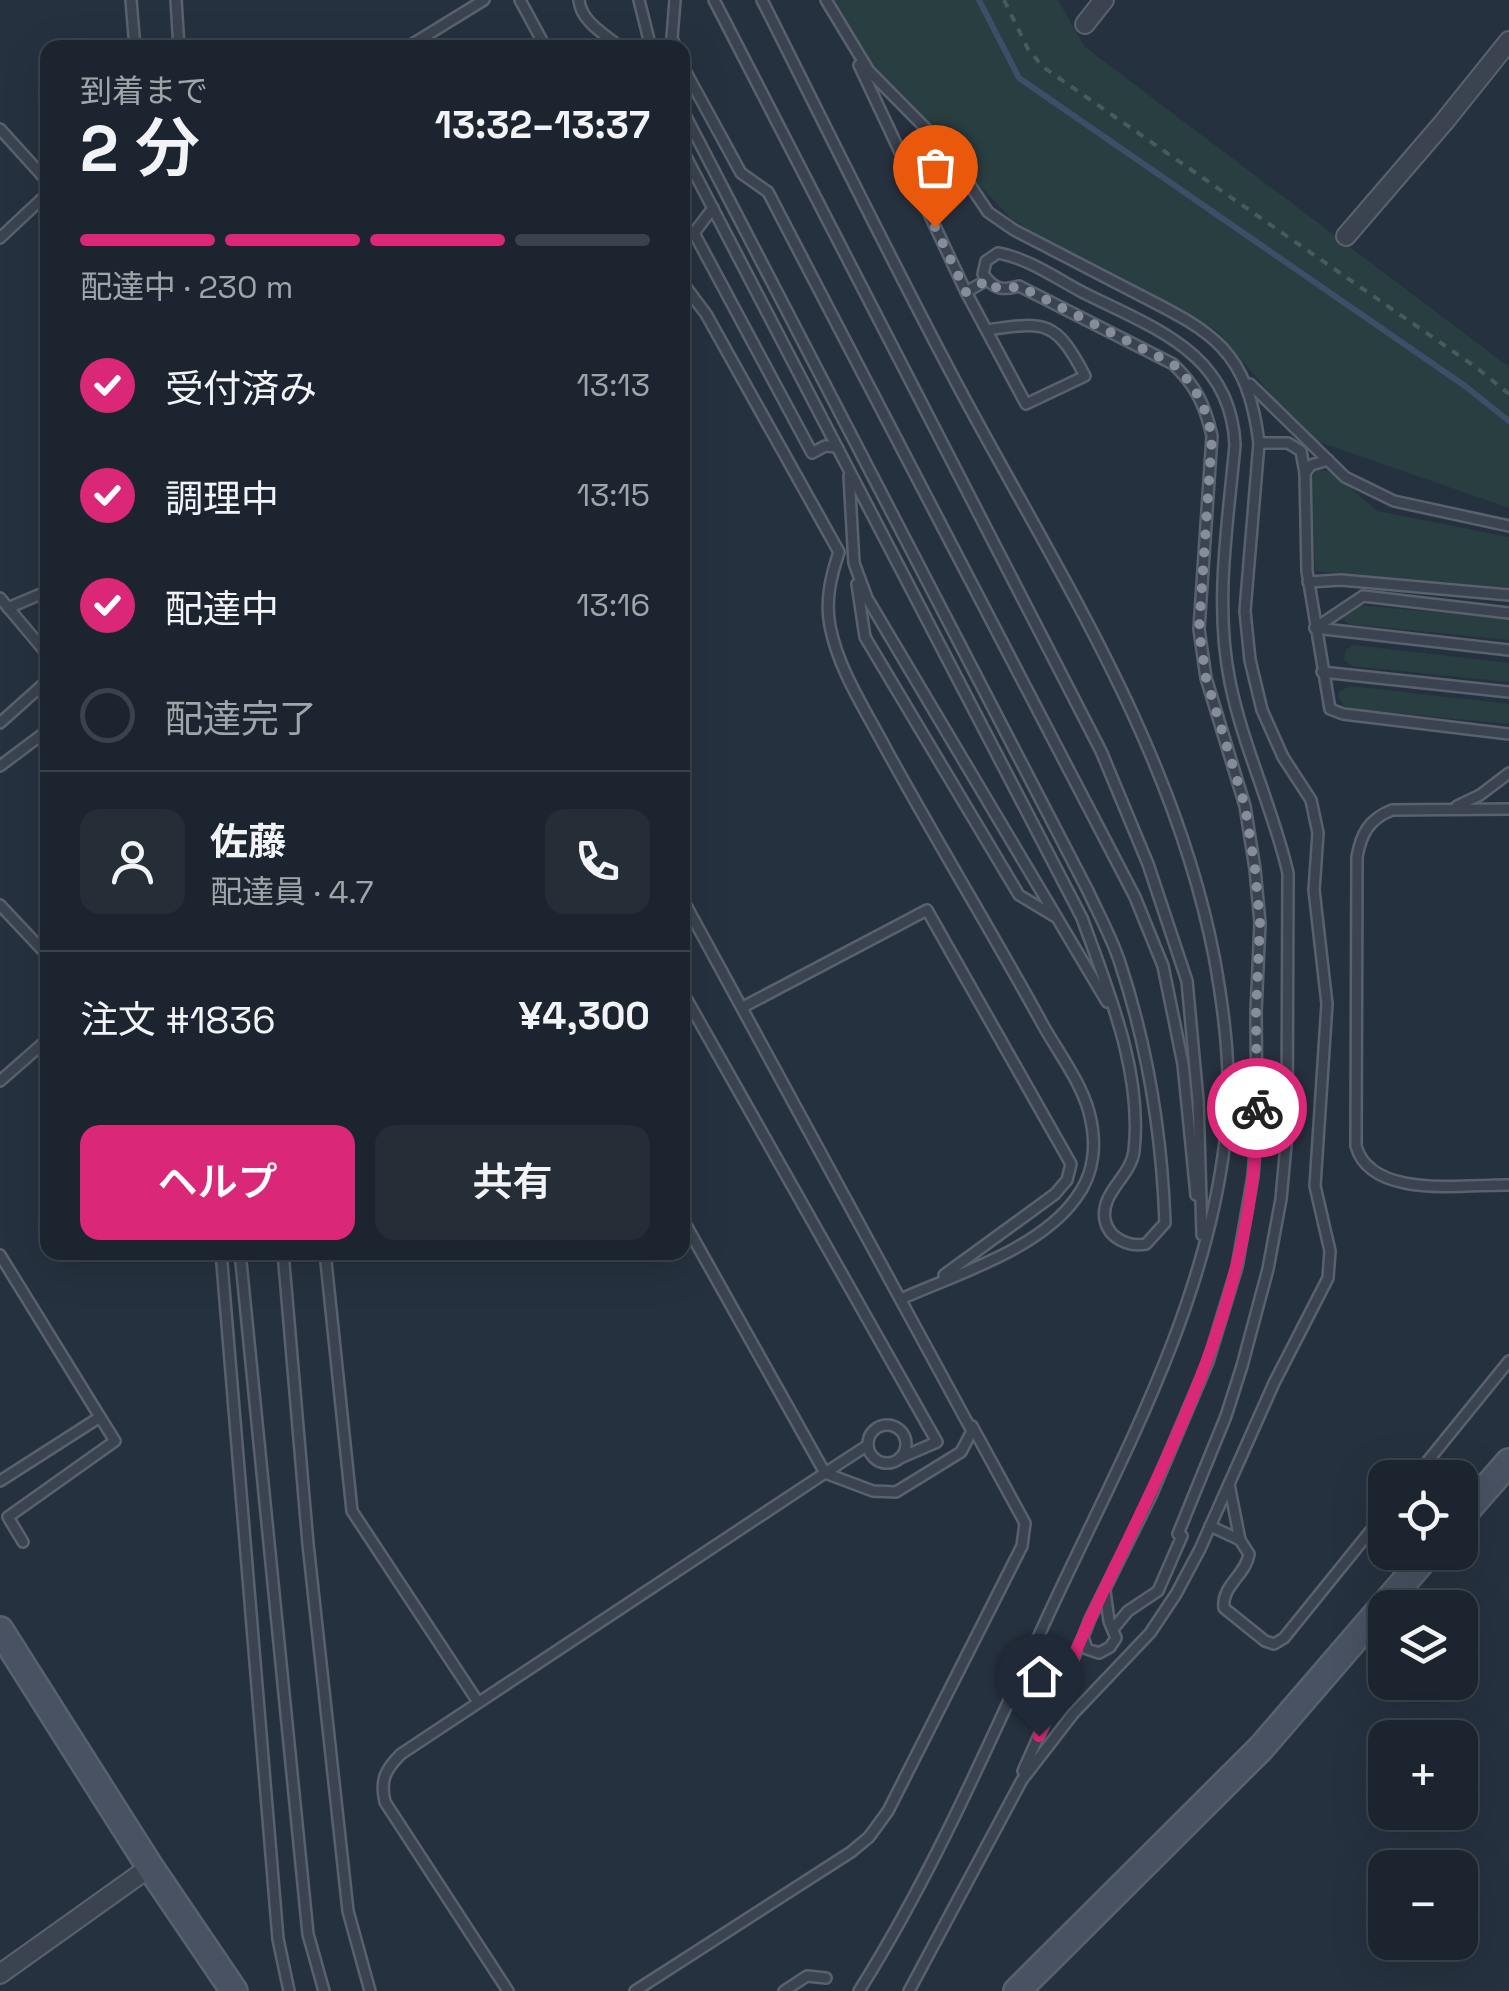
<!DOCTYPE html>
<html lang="ja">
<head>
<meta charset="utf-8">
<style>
	body { margin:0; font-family:"Space Grotesk","Noto Sans JP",sans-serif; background:#252d37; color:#f1f3f6; height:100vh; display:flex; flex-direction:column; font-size:38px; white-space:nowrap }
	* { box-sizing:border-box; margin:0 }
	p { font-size:32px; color:#a0a5aa }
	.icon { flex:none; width:55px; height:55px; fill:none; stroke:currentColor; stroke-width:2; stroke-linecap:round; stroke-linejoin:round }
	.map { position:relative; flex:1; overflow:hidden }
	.side { position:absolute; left:40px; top:40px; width:650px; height:1220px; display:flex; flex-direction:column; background:#1c252f; border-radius:20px; box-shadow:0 10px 40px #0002,0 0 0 2px #3a424b }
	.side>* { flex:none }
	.controls { position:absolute; left:1368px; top:1460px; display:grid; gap:20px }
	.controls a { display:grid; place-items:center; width:110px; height:110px; border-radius:20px; background:#1c252f; box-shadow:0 10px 40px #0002,0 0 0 2px #3a424b; font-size:50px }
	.pin { position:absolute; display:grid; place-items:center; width:85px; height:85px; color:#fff; margin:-102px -42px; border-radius:50% 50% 50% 0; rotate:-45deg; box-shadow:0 0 10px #0007 }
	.pin .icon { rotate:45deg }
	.courier { position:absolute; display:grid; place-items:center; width:100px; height:100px; margin:-50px; border:8px solid #db2777; border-radius:50%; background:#fff; color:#222; box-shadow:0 2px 12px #0007 }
	.overview em { font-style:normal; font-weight:600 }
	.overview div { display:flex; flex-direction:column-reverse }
	.overview { display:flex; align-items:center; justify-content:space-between; height:170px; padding:0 40px }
	h1 { font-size:65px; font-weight:600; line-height:75px }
	.bar { display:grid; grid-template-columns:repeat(4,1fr); gap:15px 10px; align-content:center; height:120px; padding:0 40px }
	.bar i { height:12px; border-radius:8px; background:#3a424b }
	.bar .current { background:#db2777 }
	.bar p { grid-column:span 4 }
	.line { display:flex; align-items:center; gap:25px; padding:0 40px; border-top:2px solid #3a424b }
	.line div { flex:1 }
	.round { display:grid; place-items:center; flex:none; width:105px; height:105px; border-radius:20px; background:#252d37 }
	ol { padding:0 40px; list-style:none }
	li { display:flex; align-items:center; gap:30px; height:110px }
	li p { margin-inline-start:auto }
	li .icon { padding:10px; border-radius:50%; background:#db2777; color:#fff; stroke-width:4 }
	li:last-child { color:#a0a5aa }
	li i { width:55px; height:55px; border:5px solid #3a424b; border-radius:50% }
	.cta { display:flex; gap:20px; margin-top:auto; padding:20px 40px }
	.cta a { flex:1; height:115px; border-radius:20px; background:#db2777; color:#fff; font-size:40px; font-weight:600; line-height:115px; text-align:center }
	.cta a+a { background:#252d37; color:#f1f3f6 }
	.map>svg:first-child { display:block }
	.green { fill:#283e40 }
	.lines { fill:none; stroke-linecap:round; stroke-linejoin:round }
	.stream { stroke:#3c4f68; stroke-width:6 }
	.lane-casing { stroke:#58616d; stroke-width:14 }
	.street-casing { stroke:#58616d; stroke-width:22 }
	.secondary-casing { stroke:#58616d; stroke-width:30 }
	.path { stroke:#465b5d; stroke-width:4; stroke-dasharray:8 8; stroke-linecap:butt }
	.lane { stroke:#3a434f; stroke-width:9 }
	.street { stroke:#3a434f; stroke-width:18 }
	.secondary { stroke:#485262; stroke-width:25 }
	.done { stroke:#848d99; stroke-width:10; stroke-dasharray:0 18 }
	.route { stroke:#db2777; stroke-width:12 }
</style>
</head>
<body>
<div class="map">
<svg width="1509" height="1991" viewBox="0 0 1509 1991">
	<rect width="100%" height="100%" fill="#26313f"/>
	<!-- green -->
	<g class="green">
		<polygon points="832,0 1058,0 1085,47 1509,367 1509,508 1308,438 1216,330 1092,266 1011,219 868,64"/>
		<polygon points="1317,470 1331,471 1377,511 1509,537 1509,590 1315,571 1311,479"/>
		<polygon points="1359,605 1509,619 1509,640 1349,624 1342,619 1345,612"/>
		<polygon points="1353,645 1509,663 1509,682 1352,666 1344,660 1346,650"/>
		<polygon points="1351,686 1509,704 1509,724 1345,708 1338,696 1340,691"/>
	</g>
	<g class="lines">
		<!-- stream -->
		<polyline class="stream" points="979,0 1019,78 1465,386 1509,421"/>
		<!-- lane casing -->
		<g class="lane-casing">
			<g id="lane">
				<polyline points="131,0 135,48"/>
				<polyline points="176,0 179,48"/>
				<polyline points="520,0 546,48"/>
				<path d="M579,0C581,22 605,34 621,48"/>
				<polyline points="639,0 651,48"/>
				<polyline points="675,0 672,38 676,48"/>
				<polyline points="714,0 1101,751 1148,864 1187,981 1198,1100 1202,1235"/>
				<path d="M762,0C824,123 885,248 950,371C1050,561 1172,741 1214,956C1225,1016 1233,1080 1225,1141C1206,1302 1128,1446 1060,1590C996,1726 939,1864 859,1991"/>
				<path d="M826,0L869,71L946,149L988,212L1014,230C1053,250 1091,270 1130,290C1210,331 1247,346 1259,443L1245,611L1250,660L1262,710L1283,757L1311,800L1318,833L1314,890L1327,1004L1315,1186L1330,1251L1328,1278L1274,1383L1200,1549L1176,1594L1150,1633L1073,1714L1022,1780L909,1991"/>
				<polyline points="406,48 484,0"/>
				<polyline points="682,65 741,173 768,192 1135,897 1163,966 1183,1064 1196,1195"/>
				<polyline points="859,65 966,292 987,280"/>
				<path d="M682,109L1088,891C1099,915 1112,938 1120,963C1147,1045 1162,1136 1165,1223L1146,1244C1129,1247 1109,1239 1105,1220C1100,1192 1131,1177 1134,1151C1143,1073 1108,990 1082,918L682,149"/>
				<polyline points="0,129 48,182"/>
				<polyline points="904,162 930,133"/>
				<polyline points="713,208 694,233 812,453 825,446 837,447"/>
				<polyline points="0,238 48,193"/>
				<path d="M682,282L706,314L839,552C831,576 825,600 830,626C838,669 866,711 886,749C937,842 992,932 1043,1025C1058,1052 1081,1082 1089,1112C1097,1142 1095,1173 1076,1198C1040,1249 957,1274 901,1299"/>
				<path d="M966,292L1026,404L1085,376C1056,321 1047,321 987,330"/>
				<polyline points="1250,384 1345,477 1394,501 1509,526"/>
				<polyline points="1259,443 1288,443 1301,451 1305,473 1307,571 1330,709 1343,714 1509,734"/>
				<polyline points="1305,473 1311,465 1328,460"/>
				<polyline points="849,476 854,563 867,598 1107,1002"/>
				<polyline points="1308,582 1341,580 1509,595"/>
				<polyline points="857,584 865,637 1019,895 1054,916"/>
				<polyline points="0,598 48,655"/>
				<polyline points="8,608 48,591"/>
				<polyline points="1315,628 1363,596 1509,613"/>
				<polyline points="1315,628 1509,650"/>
				<polyline points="1322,672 1509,692"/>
				<polyline points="0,723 48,680"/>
				<polyline points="0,766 48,730"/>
				<polyline points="1457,806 1480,795 1509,773"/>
				<path d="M1509,809L1392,810C1369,819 1361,834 1357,857L1356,1146C1371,1200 1465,1184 1509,1185"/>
				<polyline points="0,905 48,956"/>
				<polyline points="682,991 937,1442 900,1458"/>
				<polyline points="743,1007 927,910 1071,1164 1067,1180 1055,1194 944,1275"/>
				<polyline points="0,1081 48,1039"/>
				<polyline points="682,1218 825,1473 868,1445"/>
				<polyline points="221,1252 278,1939 289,1991"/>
				<polyline points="240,1252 308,1934 324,1991"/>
				<polyline points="283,1252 308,1544 348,1911 370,1991"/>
				<polyline points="325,1252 352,1511 478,1702"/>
				<polyline points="0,1255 100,1417 0,1481"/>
				<circle cx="887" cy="1444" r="19"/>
				<polyline points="1414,1478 1509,1361"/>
				<path d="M1229,1484L1240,1540L1249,1554C1246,1575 1221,1586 1224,1608L1265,1641L1274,1644L1284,1638L1385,1513"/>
				<polyline points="1210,1526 1240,1540"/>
				<polyline points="23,1542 8,1517 115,1441 100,1417"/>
				<path d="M1105,1591L1109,1621L1116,1638L1110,1647L1099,1653L1087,1649L1083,1637L1090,1619L1151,1496L1208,1362L1237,1267L1253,1176L1257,1125L1256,1012L1260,923L1255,869L1245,806L1206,678L1199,629L1212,436C1205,405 1196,386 1173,364L1019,286C1001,291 994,289 983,274L986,261L998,253C1027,258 1056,278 1082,292C1153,328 1231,352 1235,445C1228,523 1214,604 1230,682C1243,747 1273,808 1288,873L1287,1134L1281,1199L1268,1269L1242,1366L1226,1416L1178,1534L1182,1536L1158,1591L1128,1611L1113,1629"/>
				<polyline points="1023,1771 1083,1637"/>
				<path d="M508,1991L385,1802C380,1780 385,1770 401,1754L825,1473L873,1491L896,1492L961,1452L972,1431L682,898"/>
				<polyline points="635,1991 851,1852 869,1837 888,1811 1022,1546 1025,1523 972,1426"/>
				<polyline points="784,1991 807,1976 826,1978"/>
			</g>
		</g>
		<!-- street casing -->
		<g class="street-casing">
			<g id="street">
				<polyline points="1085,24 1104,0"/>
				<polyline points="1346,236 1444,122 1509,41"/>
				<polyline points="0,1974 150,1867"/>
			</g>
		</g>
		<!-- secondary casing -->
		<g class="secondary-casing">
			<g id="secondary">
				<polyline points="1460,1518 1509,1462"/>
				<polyline points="0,1630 150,1867 234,1991"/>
				<polyline points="1017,1991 1261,1748 1430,1552"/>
			</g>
		</g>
		<!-- path -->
		<polyline class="path" points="1004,0 1028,49 1043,67 1477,368 1509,394"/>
		<!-- lane -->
		<use href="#lane" class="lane"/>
		<!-- street -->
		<use href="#street" class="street"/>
		<!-- secondary -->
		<use href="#secondary" class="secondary"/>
	</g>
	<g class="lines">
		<!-- done -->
		<path class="done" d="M935,227L966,292L988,280C996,292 1007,289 1019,286L1173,364C1196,386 1205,405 1212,436L1199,630L1206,678L1245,806L1255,869L1260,923L1256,1012L1257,1108"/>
		<!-- route -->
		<path class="route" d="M1039,1736C1057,1696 1073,1656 1091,1617C1168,1454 1257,1294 1257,1108"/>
	</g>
</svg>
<div class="controls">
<a><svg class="icon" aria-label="locate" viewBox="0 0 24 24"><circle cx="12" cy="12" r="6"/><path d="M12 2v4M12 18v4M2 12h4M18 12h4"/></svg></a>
<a><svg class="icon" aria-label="layers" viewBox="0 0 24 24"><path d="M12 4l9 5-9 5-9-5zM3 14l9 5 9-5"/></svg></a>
<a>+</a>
<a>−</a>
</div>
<div class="pin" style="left:935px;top:227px;background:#ea580c"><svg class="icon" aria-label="bag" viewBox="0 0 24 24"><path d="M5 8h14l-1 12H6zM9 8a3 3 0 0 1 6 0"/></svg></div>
<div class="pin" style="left:1039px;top:1736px;background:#1f2937"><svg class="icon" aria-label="home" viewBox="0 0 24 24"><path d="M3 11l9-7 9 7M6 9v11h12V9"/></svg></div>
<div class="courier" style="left:1257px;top:1108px"><svg class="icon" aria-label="bike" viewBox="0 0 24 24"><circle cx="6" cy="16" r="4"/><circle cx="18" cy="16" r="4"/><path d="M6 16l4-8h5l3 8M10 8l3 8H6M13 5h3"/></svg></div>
<section class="side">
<div class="overview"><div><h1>2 分</h1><p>到着まで</p></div><em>13:32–13:37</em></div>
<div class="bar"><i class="current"></i><i class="current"></i><i class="current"></i><i></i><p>配達中 · 230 m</p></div>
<ol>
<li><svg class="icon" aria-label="check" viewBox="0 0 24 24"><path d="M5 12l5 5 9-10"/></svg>受付済み<p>13:13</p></li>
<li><svg class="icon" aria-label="check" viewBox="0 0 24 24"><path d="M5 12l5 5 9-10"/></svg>調理中<p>13:15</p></li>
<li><svg class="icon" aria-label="check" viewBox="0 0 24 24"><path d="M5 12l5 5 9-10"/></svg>配達中<p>13:16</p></li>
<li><i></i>配達完了</li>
</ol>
<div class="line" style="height:180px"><a class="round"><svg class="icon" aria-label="person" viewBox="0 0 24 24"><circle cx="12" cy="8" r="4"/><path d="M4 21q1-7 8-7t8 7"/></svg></a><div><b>佐藤</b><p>配達員 · 4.7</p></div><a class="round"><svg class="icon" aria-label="phone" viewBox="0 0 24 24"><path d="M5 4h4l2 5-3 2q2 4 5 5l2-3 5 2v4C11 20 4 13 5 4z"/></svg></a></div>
<div class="line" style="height:130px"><div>注文 #1836</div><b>¥4,300</b></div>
<div class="cta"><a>ヘルプ</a><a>共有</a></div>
</section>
</div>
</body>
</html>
